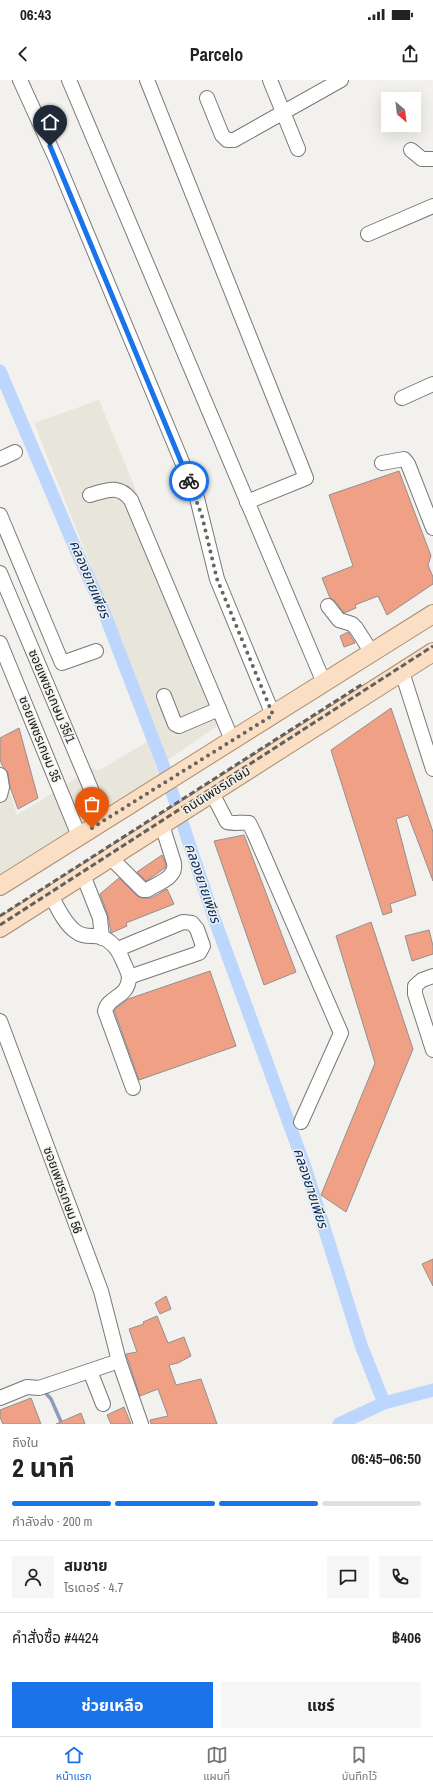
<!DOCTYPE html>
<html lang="th">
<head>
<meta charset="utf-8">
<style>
	body { margin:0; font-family:"Archivo Narrow","Noto Sans Thai",sans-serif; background:#f6f6f6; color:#222; height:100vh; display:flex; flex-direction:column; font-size:15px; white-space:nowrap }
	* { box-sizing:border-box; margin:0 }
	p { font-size:13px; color:#767676 }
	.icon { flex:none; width:22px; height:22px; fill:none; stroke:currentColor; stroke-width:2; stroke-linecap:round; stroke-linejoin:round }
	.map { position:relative; height:1344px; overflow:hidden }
	.side { display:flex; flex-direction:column; background:#fff; flex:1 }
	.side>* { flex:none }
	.needle { width:26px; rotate:152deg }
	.controls { position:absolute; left:381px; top:12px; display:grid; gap:8px }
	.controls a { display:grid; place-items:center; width:40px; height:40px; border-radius:0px; background:#fff; box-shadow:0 4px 16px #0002; font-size:20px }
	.pin { position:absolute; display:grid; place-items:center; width:34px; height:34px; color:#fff; margin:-41px -17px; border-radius:50% 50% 50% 0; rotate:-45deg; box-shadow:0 0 4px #0007 }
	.pin .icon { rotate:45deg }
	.courier { position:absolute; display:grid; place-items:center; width:40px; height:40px; margin:-20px; border:3px solid #1a73e8; border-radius:50%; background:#fff; color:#222; box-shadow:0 1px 5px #0007 }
	.overview em { font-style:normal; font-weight:700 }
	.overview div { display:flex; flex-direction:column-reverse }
	.overview { display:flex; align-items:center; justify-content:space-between; height:68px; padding:0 12px }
	h1 { font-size:26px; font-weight:700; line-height:30px }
	.bar { display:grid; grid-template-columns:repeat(4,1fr); gap:6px 4px; align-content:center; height:48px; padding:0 12px }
	.bar i { height:5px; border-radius:3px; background:#e0e0e0 }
	.bar .active { background:#1a73e8 }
	.bar p { grid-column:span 4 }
	.line { display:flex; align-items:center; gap:10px; padding:0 12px; border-top:1px solid #e0e0e0 }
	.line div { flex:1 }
	.round { display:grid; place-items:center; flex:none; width:42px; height:42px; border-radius:0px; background:#f6f6f6 }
	.button { display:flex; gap:8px; margin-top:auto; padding:8px 12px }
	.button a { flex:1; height:46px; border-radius:0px; background:#1a73e8; color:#fff; font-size:16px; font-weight:700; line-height:46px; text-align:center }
	.button a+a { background:#f6f6f6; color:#222 }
	.status { display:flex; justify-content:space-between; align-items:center; height:28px; padding:0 20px; background:#fff; direction:ltr }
	.status svg { height:11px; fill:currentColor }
	header { display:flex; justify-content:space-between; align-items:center; height:52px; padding:0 12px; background:#fff; font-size:18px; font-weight:700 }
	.dock { display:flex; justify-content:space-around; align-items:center; height:56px; border-top:1px solid #e0e0e0; background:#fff; font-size:11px; color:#767676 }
	.dock a { display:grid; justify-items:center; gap:2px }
	.dock .active { color:#1a73e8 }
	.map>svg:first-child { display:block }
	.built { fill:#e8e6db }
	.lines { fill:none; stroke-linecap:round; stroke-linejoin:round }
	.stream { stroke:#8b9eb9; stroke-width:3.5 }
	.canal { stroke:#bcd6fd; stroke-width:13 }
	.building { fill:#efa085; stroke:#93908f }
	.minor-casing { stroke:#797876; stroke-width:16 }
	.major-casing { stroke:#aa8c6e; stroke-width:20 }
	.minor { stroke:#fff; stroke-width:14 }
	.major { stroke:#fadfc4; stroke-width:18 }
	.rail { stroke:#60605e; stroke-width:3; stroke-dasharray:6 3; stroke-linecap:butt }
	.done { stroke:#666564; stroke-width:4; stroke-dasharray:0 7.2 }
	.route { stroke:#1a73e8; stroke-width:5 }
	.labels { text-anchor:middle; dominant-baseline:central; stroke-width:3; stroke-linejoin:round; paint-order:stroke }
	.street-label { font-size:13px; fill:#1a1a19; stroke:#f2f1ee }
	.water-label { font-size:14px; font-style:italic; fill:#073066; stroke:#f2f1ee }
</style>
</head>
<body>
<div class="status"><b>06:43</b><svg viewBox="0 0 49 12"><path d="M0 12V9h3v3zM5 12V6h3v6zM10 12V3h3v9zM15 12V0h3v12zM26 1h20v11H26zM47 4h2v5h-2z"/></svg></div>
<header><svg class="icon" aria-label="back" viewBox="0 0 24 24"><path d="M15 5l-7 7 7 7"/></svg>Parcelo<svg class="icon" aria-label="share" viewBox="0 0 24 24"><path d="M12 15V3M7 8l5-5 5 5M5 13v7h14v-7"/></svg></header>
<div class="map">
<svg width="433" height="1344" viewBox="0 0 433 1344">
	<rect width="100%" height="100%" fill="#f2f1ee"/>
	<!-- built -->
	<g class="built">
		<polygon points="99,320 229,638 166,681 139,606 34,343"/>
		<polygon points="147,662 160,697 0,800 0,682 17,735 93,688 98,691"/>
	</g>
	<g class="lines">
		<!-- stream -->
		<polyline class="stream" points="43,1310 51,1319 62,1344"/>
		<!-- canal -->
		<g class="canal">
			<polyline points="0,291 76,470 102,527 163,685 214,838 305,1087 361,1265 384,1323"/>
			<polyline points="339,1344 384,1323 433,1310"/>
		</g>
	</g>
	<!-- building -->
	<g class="building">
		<polygon points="399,391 431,476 428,485 433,497 433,504 387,535 378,516 355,525 356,528 344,533 335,521 330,518 322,498 353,486 329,415"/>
		<polygon points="348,552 355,563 344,567 340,556"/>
		<polygon points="391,628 433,752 433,801 408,735 396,739 416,815 390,824 392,832 383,835 331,670"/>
		<polygon points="19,648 38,718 18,729 10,707 8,693 3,687 0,680 0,658"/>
		<polygon points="244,755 296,892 264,905 214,761"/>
		<polygon points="162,775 166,784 165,788 146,801 137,792"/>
		<polygon points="119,798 137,816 142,818 151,818 167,809 174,824 126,843 127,846 111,853 108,835 100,814"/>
		<polygon points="371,842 413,969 346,1132 321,1115 375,983 336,856"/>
		<polygon points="429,850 433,866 433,874 412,881 405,856"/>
		<polygon points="210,891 236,966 139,1000 114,930 128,919"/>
		<polygon points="433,1179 433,1206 422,1184"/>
		<polygon points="166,1216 171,1229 160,1234 155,1223"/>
		<polygon points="157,1236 168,1263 184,1257 191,1276 178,1283 169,1285 176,1305 201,1299 217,1344 151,1344 150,1340 168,1336 158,1309 140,1316 126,1274 137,1272 129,1249 144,1244 143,1242"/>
		<polygon points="31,1318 41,1344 3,1344 0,1337 0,1330"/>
		<polygon points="124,1327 131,1344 111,1344 107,1335"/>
		<polygon points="81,1333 85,1344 56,1344"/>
	</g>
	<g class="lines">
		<!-- minor casing -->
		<g class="minor-casing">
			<g id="minor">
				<polyline points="20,0 56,79 197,418 217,499 273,635"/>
				<polyline points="69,0 324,603"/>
				<polyline points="147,0 306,398 247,422"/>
				<polyline points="270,0 298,69"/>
				<polyline points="207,18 222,55 227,60 234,60 341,0"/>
				<polyline points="411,70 422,79 433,79"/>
				<polyline points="368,154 433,126"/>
				<polyline points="402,318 433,304"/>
				<polyline points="0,379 15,372"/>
				<polyline points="382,383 404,379 408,384 433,448"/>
				<path d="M90,415C107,410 119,404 131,420L232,660"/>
				<polyline points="0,435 62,583 96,571"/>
				<polyline points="0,493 104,740"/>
				<polyline points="328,526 339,540 352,544 356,548 372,573"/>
				<polyline points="0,563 79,756"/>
				<polyline points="402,592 433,689"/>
				<polyline points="164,616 175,644 179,646 219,629"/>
				<polyline points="0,695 2,707 0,715"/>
				<path d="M212,713L227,742C234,744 241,742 249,743L254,753L341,953L301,1042"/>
				<path d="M111,778L143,810H147C158,803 177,798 174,783L162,745"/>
				<polyline points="83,795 100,838 102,858"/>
				<path d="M51,816C58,828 64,843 75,851C83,858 92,855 101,857C113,861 119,871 123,881C125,886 129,893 129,898C128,918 108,916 105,931L133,1008"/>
				<polyline points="118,869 183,842 192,843 197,849 203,866 199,873 129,897"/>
				<polyline points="433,896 422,900 415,906 415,914 433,970"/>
				<polyline points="0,941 101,1211 119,1281 141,1344"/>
				<polyline points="90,1291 103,1324"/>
				<polyline points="0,1318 27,1307 39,1308 119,1281"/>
			</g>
		</g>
		<!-- major casing -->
		<g class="major-casing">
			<g id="major">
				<polyline points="0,806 433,534"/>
				<polyline points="0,848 433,572"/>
			</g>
		</g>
		<!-- minor -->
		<use href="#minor" class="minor"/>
		<!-- major -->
		<use href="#major" class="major"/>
		<!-- rail -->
		<g class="rail">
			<polyline points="0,836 364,603"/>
			<polyline points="0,845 433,566"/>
		</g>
	</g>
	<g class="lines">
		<!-- done -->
		<polyline class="done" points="92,748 273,635 217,499 202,436 189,401"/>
		<!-- route -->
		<polyline class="route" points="50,66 189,401"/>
	</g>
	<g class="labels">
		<!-- street labels -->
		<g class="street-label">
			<text transform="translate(52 616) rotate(67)">ซอยเพชรเกษม 35/1</text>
			<text transform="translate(40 659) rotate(68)">ซอยเพชรเกษม 35</text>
			<text transform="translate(216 710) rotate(-32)">ถนนเพชรเกษม</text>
			<text transform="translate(63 1110) rotate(70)">ซอยเพชรเกษม 56</text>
		</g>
		<!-- water labels -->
		<g class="water-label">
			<text transform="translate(90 499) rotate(67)">คลองยายเพียร</text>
			<text transform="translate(203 803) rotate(71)">คลองยายเพียร</text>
			<text transform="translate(311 1108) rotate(72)">คลองยายเพียร</text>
		</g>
	</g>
</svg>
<div class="controls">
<a><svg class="needle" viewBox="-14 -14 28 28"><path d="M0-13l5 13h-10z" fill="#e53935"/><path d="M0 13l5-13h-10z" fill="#767676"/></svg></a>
</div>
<div class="pin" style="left:92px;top:748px;background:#ea580c"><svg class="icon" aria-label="bag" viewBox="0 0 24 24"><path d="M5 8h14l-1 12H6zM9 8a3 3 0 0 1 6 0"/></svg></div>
<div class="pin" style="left:50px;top:66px;background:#1f2937"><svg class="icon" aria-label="home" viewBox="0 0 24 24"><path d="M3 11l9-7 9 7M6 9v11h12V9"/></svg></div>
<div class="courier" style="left:189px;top:401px"><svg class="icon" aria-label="bike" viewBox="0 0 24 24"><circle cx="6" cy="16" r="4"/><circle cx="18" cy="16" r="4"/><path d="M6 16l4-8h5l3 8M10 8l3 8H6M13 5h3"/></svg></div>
</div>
<section class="side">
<div class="overview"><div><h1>2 นาที</h1><p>ถึงใน</p></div><em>06:45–06:50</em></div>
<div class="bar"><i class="active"></i><i class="active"></i><i class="active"></i><i></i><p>กำลังส่ง · 200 m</p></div>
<div class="line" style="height:72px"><a class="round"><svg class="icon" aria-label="person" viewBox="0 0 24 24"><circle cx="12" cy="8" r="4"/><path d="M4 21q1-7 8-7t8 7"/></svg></a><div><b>สมชาย</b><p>ไรเดอร์ · 4.7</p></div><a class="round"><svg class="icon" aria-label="chat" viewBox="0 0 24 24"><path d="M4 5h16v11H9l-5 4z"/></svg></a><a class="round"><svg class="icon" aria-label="phone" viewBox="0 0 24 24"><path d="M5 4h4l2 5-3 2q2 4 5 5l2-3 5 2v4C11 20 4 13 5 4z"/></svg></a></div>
<div class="line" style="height:52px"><div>คำสั่งซื้อ #4424</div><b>฿406</b></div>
<div class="button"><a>ช่วยเหลือ</a><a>แชร์</a></div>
</section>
<nav class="dock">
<a class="active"><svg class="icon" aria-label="home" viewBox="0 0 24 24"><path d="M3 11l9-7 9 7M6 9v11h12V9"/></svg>หน้าแรก</a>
<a><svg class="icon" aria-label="map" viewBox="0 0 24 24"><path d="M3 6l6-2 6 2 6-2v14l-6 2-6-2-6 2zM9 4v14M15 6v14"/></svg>แผนที่</a>
<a><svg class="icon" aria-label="saved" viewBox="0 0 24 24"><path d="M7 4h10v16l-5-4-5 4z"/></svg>บันทึกไว้</a>
</nav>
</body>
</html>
